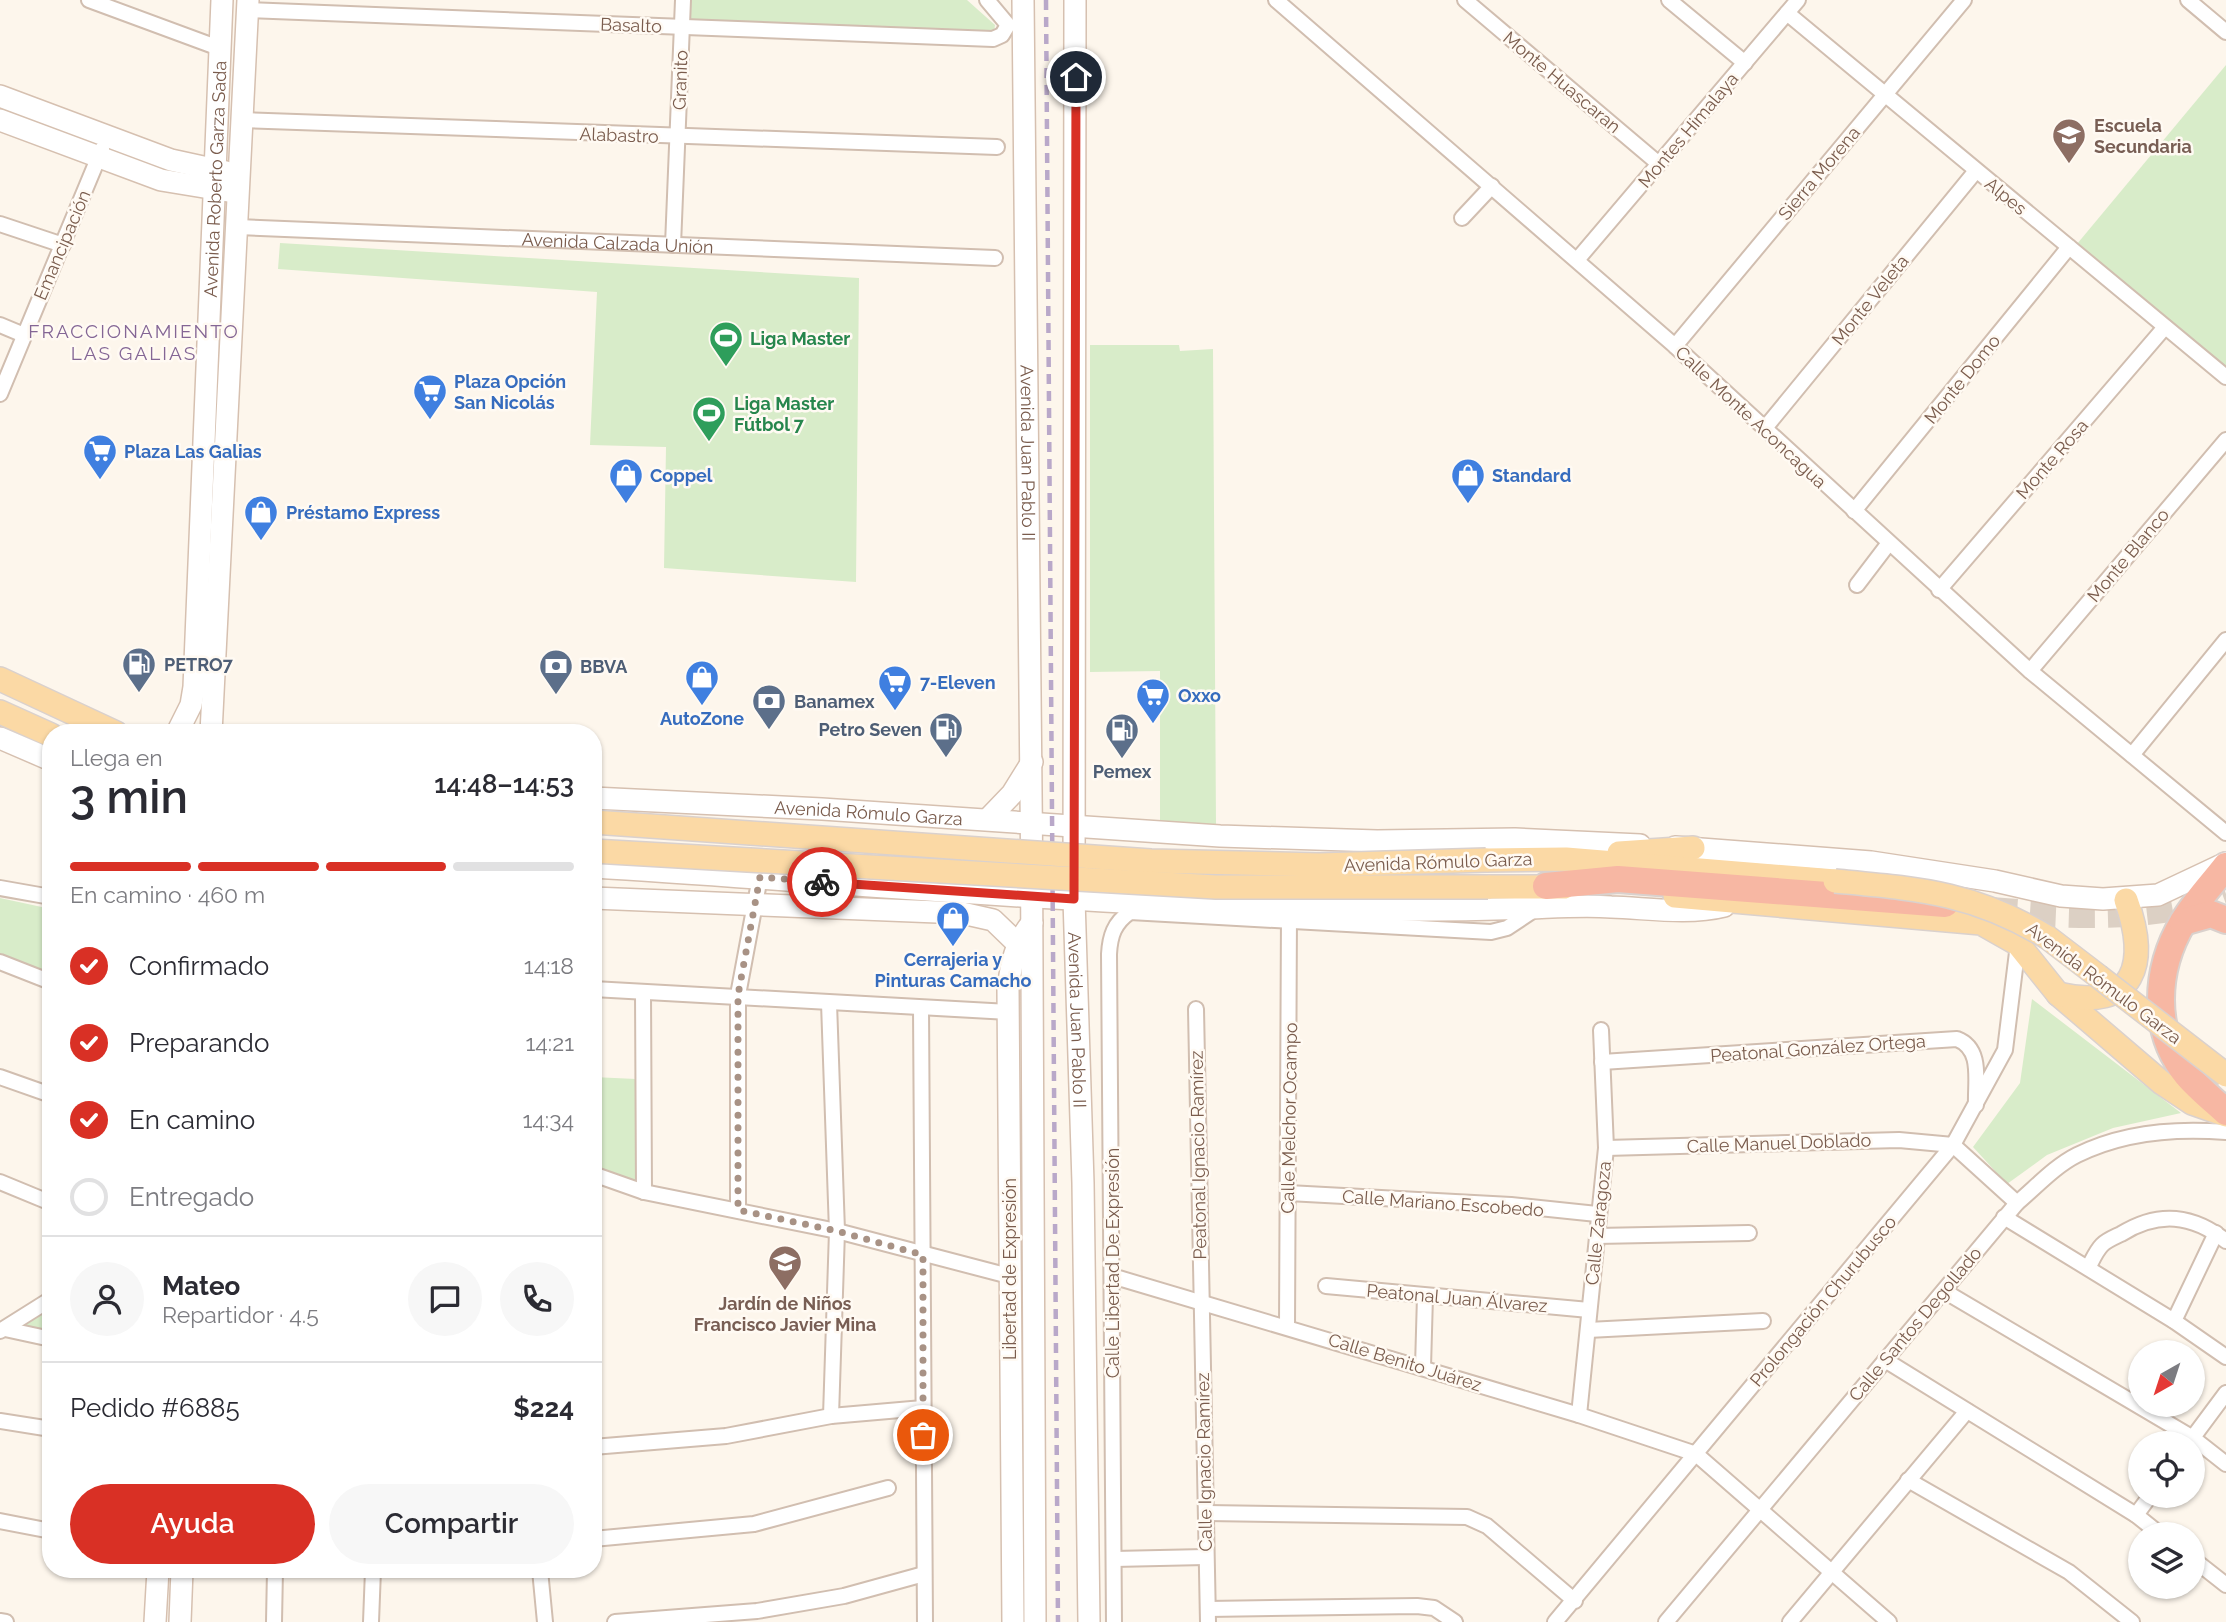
<!DOCTYPE html>
<html lang="es">
<head>
<meta charset="utf-8">
<style>
	body { margin:0; font-family:Raleway,sans-serif; background:#f7f7f7; color:#2b2b33; height:100vh; display:flex; flex-direction:column; font-size:26px; white-space:nowrap }
	* { box-sizing:border-box; margin:0 }
	p { font-size:23px; color:#7c7c81 }
	.icon { flex:none; width:38px; height:38px; fill:none; stroke:currentColor; stroke-width:2; stroke-linecap:round; stroke-linejoin:round }
	.map { position:relative; flex:1; overflow:hidden }
	.sheet { position:absolute; left:42px; top:724px; width:560px; height:854px; display:flex; flex-direction:column; background:#fff; border-radius:28px; box-shadow:0 2px 5px #0004 }
	.sheet>* { flex:none }
	.needle { width:46px; rotate:219deg }
	.buttons { position:absolute; left:2128px; top:1340px; display:grid; gap:14px }
	.buttons a { display:grid; place-items:center; width:77px; height:77px; border-radius:50%; background:#fff; box-shadow:0 2px 5px #0004; font-size:35px }
	.pin { position:absolute; display:grid; place-items:center; width:60px; height:60px; color:#fff; margin:-30px; border:4px solid #fff; border-radius:50%; box-shadow:0 2px 7px #0007 }
	.courier { position:absolute; display:grid; place-items:center; width:70px; height:70px; margin:-35px; border:5px solid #d93025; border-radius:50%; background:#fff; color:#222; box-shadow:0 2px 9px #0007 }
	.overview em { font-style:normal; font-weight:600 }
	.overview div { display:flex; flex-direction:column-reverse }
	.overview { display:flex; align-items:center; justify-content:space-between; height:119px; padding:0 28px }
	h1 { font-size:46px; font-weight:600; line-height:52px }
	.bar { display:grid; grid-template-columns:repeat(4,1fr); gap:10px 7px; align-content:center; height:84px; padding:0 28px }
	.bar i { height:9px; border-radius:5px; background:#e1e1e2 }
	.bar .current { background:#d93025 }
	.bar p { grid-column:span 4 }
	.line { display:flex; align-items:center; gap:18px; padding:0 28px; border-top:2px solid #e1e1e2 }
	.line div { flex:1 }
	.round { display:grid; place-items:center; flex:none; width:74px; height:74px; border-radius:37px; background:#f7f7f7 }
	ol { padding:0 28px; list-style:none }
	li { display:flex; align-items:center; gap:21px; height:77px }
	li p { margin-inline-start:auto }
	li .icon { padding:7px; border-radius:50%; background:#d93025; color:#fff; stroke-width:4 }
	li:last-child { color:#7c7c81 }
	li i { width:38px; height:38px; border:4px solid #e1e1e2; border-radius:50% }
	.action { display:flex; gap:14px; margin-top:auto; padding:14px 28px }
	.action a { flex:1; height:80px; border-radius:42px; background:#d93025; color:#fff; font-size:28px; font-weight:600; line-height:80px; text-align:center }
	.action a+a { background:#f7f7f7; color:#2b2b33 }
	.map>svg:first-child { display:block }
	.green { fill:#d8ecc9 }
	.lines { fill:none; stroke-linecap:round; stroke-linejoin:round }
	.highway-tunnel { stroke:#dcd0c4; stroke-width:26; stroke-dasharray:26 13; stroke-linecap:butt }
	.street-casing { stroke:#d1beb0; stroke-width:18 }
	.secondary-casing { stroke:#d6c0b0; stroke-width:24 }
	.primary-casing { stroke:#dad1cd; stroke-width:26 }
	.highway-casing { stroke:#dad1cd; stroke-width:30 }
	.street { stroke:#fff; stroke-width:14 }
	.secondary { stroke:#fff; stroke-width:21 }
	.primary { stroke:#fbd9a5; stroke-width:23 }
	.highway { stroke:#f7b7a3; stroke-width:26 }
	.rail { stroke:#b9a8c9; stroke-width:4.5; stroke-dasharray:10 7; stroke-linecap:butt }
	.primary-bridge-casing { stroke:#dad1cd; stroke-width:26; stroke-linecap:butt }
	.primary-bridge { stroke:#fbd9a5; stroke-width:23 }
	.done { stroke:#a89285; stroke-width:7; stroke-dasharray:0 12.6 }
	.route { stroke:#d93025; stroke-width:9 }
	.labels { text-anchor:middle; dominant-baseline:central; stroke-width:5; stroke-linejoin:round; paint-order:stroke }
	.street-label { font-size:18px; fill:#7a5c4d; stroke:#fffaf3 }
	.education-label { font-size:18px; font-weight:bold; fill:#785e54; stroke:#fffaf3; text-anchor:start }
	.leisure-label { font-size:18px; font-weight:bold; fill:#27864d; stroke:#fffaf3; text-anchor:start }
	.shop-label { font-size:18px; font-weight:bold; fill:#366cbe; stroke:#fffaf3; text-anchor:start }
	.service-label { font-size:18px; font-weight:bold; fill:#4e5e75; stroke:#fffaf3; text-anchor:start }
	.neighbourhood-label { font-size:19px; letter-spacing:2px; fill:#846695; stroke:#fffaf3 }
</style>
</head>
<body>
<div class="map">
<svg width="2226" height="1622" viewBox="0 0 2226 1622">
	<rect width="100%" height="100%" fill="#fdf6ec"/>
	<!-- green -->
	<g class="green">
		<polygon points="690,0 967,0 995,25 994,33 689,19"/>
		<polygon points="2226,65 2226,368 2077,244"/>
		<polygon points="280,243 859,278 856,582 664,568 666,447 590,445 597,292 278,269"/>
		<polygon points="1090,345 1179,345 1180,351 1213,349 1216,825 1160,823 1160,671 1090,672"/>
		<polygon points="0,898 51,909 51,981 0,958"/>
		<polygon points="2032,999 2181,1113 2113,1128 2047,1155 2007,1184 1973,1147 2020,1083"/>
		<polygon points="593,1077 636,1079 640,1187 593,1170"/>
		<polygon points="51,1309 51,1334 22,1327"/>
		<polygon points="462,1570 529,1570 530,1576 462,1573"/>
	</g>
	<g class="lines">
		<!-- highway-tunnel -->
		<path class="highway-tunnel" d="M1991,910C2071,916 2149,922 2226,894"/>
		<!-- street casing -->
		<g class="street-casing">
			<g id="street">
				<polyline points="89,0 219,48"/>
				<polyline points="1276,0 1675,346 2030,671 2226,833"/>
				<polyline points="1465,0 1659,164"/>
				<polyline points="1669,0 1745,63"/>
				<polyline points="2188,0 2226,32"/>
				<polyline points="247,10 993,39 1002,35 1008,25 987,0"/>
				<polyline points="1787,13 2226,377"/>
				<polyline points="241,120 997,147"/>
				<polyline points="1462,218 1492,186"/>
				<polyline points="0,224 63,245"/>
				<path id="s1" d="M238,227L995,258"/>
				<polyline points="673,245 683,0"/>
				<polyline points="1577,260 1798,0"/>
				<polyline points="0,325 24,335"/>
				<polyline points="1675,346 1964,0"/>
				<polyline points="0,394 102,149"/>
				<polyline points="1765,428 1975,172"/>
				<polyline points="1854,511 2069,247"/>
				<polyline points="1857,585 1889,543"/>
				<polyline points="1939,590 2165,327"/>
				<polyline points="2030,671 2226,440"/>
				<polyline points="2132,755 2226,640"/>
				<polyline points="0,888 51,897"/>
				<polyline points="0,962 51,982"/>
				<polyline points="593,989 1009,1012"/>
				<polyline points="643,992 644,1192"/>
				<polyline points="829,1003 837,1231 831,1416"/>
				<polyline points="921,1008 925,1622"/>
				<polyline points="1196,1009 1208,1622"/>
				<path d="M1602,1062L1957,1039C1983,1049 1975,1081 1976,1105"/>
				<polyline points="0,1077 51,1095"/>
				<polyline points="1953,1145 2017,1203"/>
				<polyline points="1606,1148 1899,1140 1953,1145"/>
				<polyline points="593,1174 644,1192 837,1231 1009,1276"/>
				<polyline points="0,1182 51,1203"/>
				<polyline points="1288,1193 1511,1205 1597,1214"/>
				<polyline points="738,1210 738,995 760,877"/>
				<polyline points="2004,1217 2174,1321 2226,1357"/>
				<polyline points="1597,1236 1749,1233"/>
				<path d="M2088,1268C2092,1261 2096,1251 2102,1245C2107,1240 2115,1237 2121,1234C2158,1211 2192,1214 2226,1241"/>
				<polyline points="1112,1276 1579,1415 1696,1454 1889,1622"/>
				<polyline points="1326,1286 1589,1310"/>
				<polyline points="1944,1291 2193,1438 2226,1464"/>
				<polyline points="2174,1321 2216,1233"/>
				<polyline points="1287,1327 1289,914"/>
				<polyline points="5,1329 51,1339"/>
				<polyline points="1588,1330 1763,1321"/>
				<polyline points="0,1331 51,1299"/>
				<polyline points="1885,1360 2136,1515 2161,1535"/>
				<polyline points="1423,1367 1425,1296"/>
				<polyline points="1579,1415 1606,1148 1601,1030"/>
				<polyline points="0,1421 51,1429"/>
				<polyline points="2188,1444 2226,1393"/>
				<polyline points="593,1447 726,1436 831,1416 923,1408"/>
				<polyline points="1908,1480 2069,1572 2132,1622"/>
				<polyline points="1207,1513 1467,1517 1487,1526 1575,1601"/>
				<polyline points="2136,1515 2150,1496"/>
				<polyline points="0,1521 51,1531"/>
				<polyline points="593,1539 754,1524 888,1488"/>
				<polyline points="1114,1559 1205,1557"/>
				<polyline points="2193,1559 2226,1585"/>
				<polyline points="540,1570 545,1622"/>
				<polyline points="1208,1609 1417,1606 1434,1608 1455,1622"/>
				<polyline points="0,1621 6,1622"/>
				<polyline points="274,1622 275,1570"/>
				<polyline points="371,1622 373,1570"/>
				<polyline points="615,1622 757,1611 844,1596 924,1574"/>
				<path d="M1114,1622L1109,954C1110,936 1114,923 1130,912L1491,932L1507,928L1537,908"/>
				<polyline points="1555,1622 1953,1145 2005,1050 2018,944"/>
				<path d="M1666,1622L2017,1203C2036,1187 2055,1166 2077,1155C2123,1132 2176,1128 2226,1132"/>
				<polyline points="1790,1622 1967,1411"/>
			</g>
		</g>
		<!-- secondary casing -->
		<g class="secondary-casing">
			<g id="secondary">
				<path id="s2" d="M1023,0C1031,541 1033,1081 1035,1622"/>
				<path id="s3" d="M1075,0L1074,899L1083,1183L1089,1622"/>
				<polyline points="0,96 171,160 226,172"/>
				<polyline points="0,120 161,180 228,191"/>
				<path id="s4" d="M177,733L191,705L194,687L222,0"/>
				<polyline points="211,733 248,0"/>
				<polyline points="0,738 51,760"/>
				<path id="s5" d="M593,798L822,809L1220,836L1377,841L1515,839L1640,845"/>
				<polyline points="988,819 1012,794 1032,762"/>
				<polyline points="1675,847 1871,862 1995,881 2061,896 2103,899 2158,895 2226,863"/>
				<path d="M593,867C905,886 1218,919 1531,908C1557,907 1584,905 1611,907C1647,908 1688,915 1724,906"/>
				<polyline points="593,898 962,913 993,920 1025,951"/>
				<polyline points="155,1622 158,1570"/>
				<polyline points="180,1622 182,1570"/>
				<path d="M1013,1622L1008,989C1011,964 1015,943 1032,923"/>
			</g>
		</g>
		<!-- primary casing -->
		<g class="primary-casing">
			<g id="primary">
				<polyline points="0,679 116,733"/>
				<polyline points="0,712 51,735"/>
				<polyline points="1619,853 1693,848"/>
				<polyline points="1486,860 1566,859 1835,881"/>
				<polyline points="1488,887 1564,887"/>
				<polyline points="1675,896 1981,923 2018,944 2058,994 2162,1083 2192,1103 2226,1115"/>
				<polyline points="2047,937 2098,976"/>
				<path d="M2058,994C2136,1012 2149,963 2126,900"/>
			</g>
		</g>
		<!-- highway casing -->
		<g class="highway-casing">
			<g id="highway">
				<path d="M2226,866C2212,884 2195,902 2183,922C2155,969 2151,1031 2187,1075C2198,1088 2213,1100 2226,1112"/>
				<polyline points="1546,886 1618,879 1945,904"/>
				<polyline points="2183,922 2211,914 2226,920"/>
			</g>
		</g>
		<!-- street -->
		<use href="#street" class="street"/>
		<!-- secondary -->
		<use href="#secondary" class="secondary"/>
		<!-- primary -->
		<use href="#primary" class="primary"/>
		<!-- highway -->
		<use href="#highway" class="highway"/>
		<!-- rail -->
		<polyline class="rail" points="1046,0 1058,1622"/>
		<!-- primary-bridge casing -->
		<g class="primary-bridge-casing">
			<g id="primary-bridge">
				<polyline points="593,822 1151,861 1320,865 1486,860"/>
				<polyline points="593,851 1216,887 1488,887"/>
				<path d="M1835,881C1919,889 1972,892 2047,937"/>
				<polyline points="2098,976 2226,1075"/>
			</g>
		</g>
		<!-- primary-bridge -->
		<use href="#primary-bridge" class="primary-bridge"/>
	</g>
	<g class="lines">
		<!-- done -->
		<polyline class="done" points="822,882 760,877 738,995 738,1210 837,1231 923,1255 923,1435"/>
		<!-- route -->
		<polyline class="route" points="822,882 1074,899 1076,77"/>
	</g>
	<!-- icons -->
	<defs>
		<g id="school-pin" transform="scale(1.75)"><path d="M0 17L-7.5 6A9.5 9.5 0 1 1 7.5 6Z" fill="#8d6e63" stroke="#fffaf3"/><path d="M0-5L7-2L0 1L-7-2ZM-4 1L0 2.5L4 1V4Q0 6-4 4Z" fill="#fff"/></g>
		<g id="stadium-pin" transform="scale(1.75)"><path d="M0 17L-7.5 6A9.5 9.5 0 1 1 7.5 6Z" fill="#2e9e5b" stroke="#fffaf3"/><path d="M0-5a6.5 5 0 1 0 0 10a6.5 5 0 1 0 0-10ZM-3.5-1.8h7v3.6h-7Z" fill="#fff"/></g>
		<g id="supermarket-pin" transform="scale(1.75)"><path d="M0 17L-7.5 6A9.5 9.5 0 1 1 7.5 6Z" fill="#3f7fe0" stroke="#fffaf3"/><path d="M-6-5.5h2.5l.6 2H6L4.5 2H-2.5L-4.4-4H-6ZM-1.5 3.2a1.3 1.3 0 1 0 .1 0ZM3 3.2a1.3 1.3 0 1 0 .1 0Z" fill="#fff"/></g>
		<g id="shop-pin" transform="scale(1.75)"><path d="M0 17L-7.5 6A9.5 9.5 0 1 1 7.5 6Z" fill="#3f7fe0" stroke="#fffaf3"/><path d="M-5-2.5h2.3a2.7 3.5 0 0 1 5.4 0H5L5.5 6h-11ZM-1.5-2.5h3a1.5 2.3 0 0 0-3 0Z" fill="#fff"/></g>
		<g id="fuel-pin" transform="scale(1.75)"><path d="M0 17L-7.5 6A9.5 9.5 0 1 1 7.5 6Z" fill="#5c6f8a" stroke="#fffaf3"/><path d="M-5.5-6h7V0h2V4h1.3V-2.5L3-4.5l.8-.8L6-3V5H2.5V1h-1V6h-7ZM-4.2-4.7v3.2H.2V-4.7Z" fill="#fff"/></g>
		<g id="bank-pin" transform="scale(1.75)"><path d="M0 17L-7.5 6A9.5 9.5 0 1 1 7.5 6Z" fill="#5c6f8a" stroke="#fffaf3"/><path d="M-6-4H6V4H-6ZM0-2.3a2.3 2.3 0 1 0 0 4.6a2.3 2.3 0 1 0 0-4.6Z" fill="#fff"/></g>
	</defs>
	<g fill-rule="evenodd">
		<use href="#school-pin" x="2069" y="135"/>
		<use href="#stadium-pin" x="726" y="338"/>
		<use href="#supermarket-pin" x="430" y="391"/>
		<use href="#stadium-pin" x="709" y="413"/>
		<use href="#supermarket-pin" x="100" y="451"/>
		<use href="#shop-pin" x="626" y="475"/>
		<use href="#shop-pin" x="1468" y="475"/>
		<use href="#shop-pin" x="261" y="512"/>
		<use href="#fuel-pin" x="139" y="664"/>
		<use href="#bank-pin" x="556" y="666"/>
		<use href="#shop-pin" x="702" y="677"/>
		<use href="#supermarket-pin" x="895" y="682"/>
		<use href="#supermarket-pin" x="1153" y="695"/>
		<use href="#bank-pin" x="769" y="701"/>
		<use href="#fuel-pin" x="946" y="729"/>
		<use href="#fuel-pin" x="1122" y="730"/>
		<use href="#shop-pin" x="953" y="918"/>
		<use href="#school-pin" x="785" y="1262"/>
	</g>
	<g class="labels">
		<!-- street labels -->
		<g class="street-label">
			<text transform="translate(631 25) rotate(2)">Basalto</text>
			<text transform="translate(680 80) rotate(-88)">Granito</text>
			<text transform="translate(1562 82) rotate(40)">Monte Huascaran</text>
			<text transform="translate(1688 130) rotate(-50)">Montes Himalaya</text>
			<text transform="translate(619 135) rotate(2)">Alabastro</text>
			<text transform="translate(1819 173) rotate(-50)">Sierra Morena</text>
			<text stroke="none"><textPath href="#s4" startOffset="558">Avenida Roberto Garza Sada</textPath></text>
			<text transform="translate(2006 196) rotate(39)">Alpes</text>
			<text stroke="none"><textPath href="#s1" startOffset="380">Avenida Calzada Unión</textPath></text>
			<text transform="translate(62 245) rotate(-67)">Emancipación</text>
			<text transform="translate(1870 300) rotate(-51)">Monte Veleta</text>
			<text transform="translate(1962 379) rotate(-51)">Monte Domo</text>
			<text transform="translate(1751 417) rotate(43)">Calle Monte Aconcagua</text>
			<text stroke="none"><textPath href="#s2" startOffset="453">Avenida Juan Pablo II</textPath></text>
			<text transform="translate(2052 459) rotate(-49)">Monte Rosa</text>
			<text transform="translate(2128 555) rotate(-50)">Monte Blanco</text>
			<text stroke="none"><textPath href="#s5" startOffset="276">Avenida Rómulo Garza</textPath></text>
			<text transform="translate(1438 862) rotate(-2)">Avenida Rómulo Garza</text>
			<text transform="translate(2104 983) rotate(37)">Avenida Rómulo Garza</text>
			<text stroke="none"><textPath href="#s3" startOffset="1020">Avenida Juan Pablo II</textPath></text>
			<text transform="translate(1818 1048) rotate(-4)">Peatonal González Ortega</text>
			<text transform="translate(1289 1118) rotate(-89)">Calle Melchor Ocampo</text>
			<text transform="translate(1779 1143) rotate(-2)">Calle Manuel Doblado</text>
			<text transform="translate(1198 1155) rotate(-91)">Peatonal Ignacio Ramírez</text>
			<text transform="translate(1443 1203) rotate(4)">Calle Mariano Escobedo</text>
			<text transform="translate(1598 1223) rotate(-84)">Calle Zaragoza</text>
			<text transform="translate(1112 1263) rotate(-90)">Calle Libertad De Expresión</text>
			<text transform="translate(1009 1269) rotate(-90)">Libertad de Expresión</text>
			<text transform="translate(1457 1298) rotate(5)">Peatonal Juan Álvarez</text>
			<text transform="translate(1823 1301) rotate(-50)">Prolongación Churubusco</text>
			<text transform="translate(1915 1324) rotate(-50)">Calle Santos Degollado</text>
			<text transform="translate(1405 1362) rotate(17)">Calle Benito Juárez</text>
			<text transform="translate(1204 1462) rotate(-91)">Calle Ignacio Ramírez</text>
		</g>
		<!-- education labels -->
		<g class="education-label">
			<text x="2094" y="125">Escuela<tspan x="2094" dy="21">Secundaria</tspan></text>
			<text x="785" y="1303" text-anchor="middle">Jardín de Niños<tspan x="785" dy="21">Francisco Javier Mina</tspan></text>
		</g>
		<!-- leisure labels -->
		<g class="leisure-label">
			<text x="750" y="338">Liga Master</text>
			<text x="734" y="403">Liga Master<tspan x="734" dy="21">Fútbol 7</tspan></text>
		</g>
		<!-- shop labels -->
		<g class="shop-label">
			<text x="454" y="381">Plaza Opción<tspan x="454" dy="21">San Nicolás</tspan></text>
			<text x="124" y="451">Plaza Las Galias</text>
			<text x="650" y="475">Coppel</text>
			<text x="1492" y="475">Standard</text>
			<text x="286" y="512">Préstamo Express</text>
			<text x="920" y="682">7-Eleven</text>
			<text x="1178" y="695">Oxxo</text>
			<text x="702" y="718" text-anchor="middle">AutoZone</text>
			<text x="953" y="959" text-anchor="middle">Cerrajeria y<tspan x="953" dy="21">Pinturas Camacho</tspan></text>
		</g>
		<!-- service labels -->
		<g class="service-label">
			<text x="164" y="664">PETRO7</text>
			<text x="580" y="666">BBVA</text>
			<text x="794" y="701">Banamex</text>
			<text x="922" y="729" text-anchor="end">Petro Seven</text>
			<text x="1122" y="771" text-anchor="middle">Pemex</text>
		</g>
		<!-- neighbourhood labels -->
		<g class="neighbourhood-label">
			<text x="134" y="331">FRACCIONAMIENTO<tspan x="134" dy="22">LAS GALIAS</tspan></text>
		</g>
	</g>
</svg>
<div class="buttons">
<a><svg class="needle" viewBox="-14 -14 28 28"><path d="M0-13l5 13h-10z" fill="#e53935"/><path d="M0 13l5-13h-10z" fill="#7c7c81"/></svg></a>
<a><svg class="icon" aria-label="locate" viewBox="0 0 24 24"><circle cx="12" cy="12" r="6"/><path d="M12 2v4M12 18v4M2 12h4M18 12h4"/></svg></a>
<a><svg class="icon" aria-label="layers" viewBox="0 0 24 24"><path d="M12 4l9 5-9 5-9-5zM3 14l9 5 9-5"/></svg></a>
</div>
<div class="pin" style="left:923px;top:1435px;background:#ea580c"><svg class="icon" aria-label="bag" viewBox="0 0 24 24"><path d="M5 8h14l-1 12H6zM9 8a3 3 0 0 1 6 0"/></svg></div>
<div class="pin" style="left:1076px;top:77px;background:#1f2937"><svg class="icon" aria-label="home" viewBox="0 0 24 24"><path d="M3 11l9-7 9 7M6 9v11h12V9"/></svg></div>
<div class="courier" style="left:822px;top:882px"><svg class="icon" aria-label="bike" viewBox="0 0 24 24"><circle cx="6" cy="16" r="4"/><circle cx="18" cy="16" r="4"/><path d="M6 16l4-8h5l3 8M10 8l3 8H6M13 5h3"/></svg></div>
<section class="sheet">
<div class="overview"><div><h1>3 min</h1><p>Llega en</p></div><em>14:48–14:53</em></div>
<div class="bar"><i class="current"></i><i class="current"></i><i class="current"></i><i></i><p>En camino · 460 m</p></div>
<ol>
<li><svg class="icon" aria-label="check" viewBox="0 0 24 24"><path d="M5 12l5 5 9-10"/></svg>Confirmado<p>14:18</p></li>
<li><svg class="icon" aria-label="check" viewBox="0 0 24 24"><path d="M5 12l5 5 9-10"/></svg>Preparando<p>14:21</p></li>
<li><svg class="icon" aria-label="check" viewBox="0 0 24 24"><path d="M5 12l5 5 9-10"/></svg>En camino<p>14:34</p></li>
<li><i></i>Entregado</li>
</ol>
<div class="line" style="height:126px"><a class="round"><svg class="icon" aria-label="person" viewBox="0 0 24 24"><circle cx="12" cy="8" r="4"/><path d="M4 21q1-7 8-7t8 7"/></svg></a><div><b>Mateo</b><p>Repartidor · 4.5</p></div><a class="round"><svg class="icon" aria-label="chat" viewBox="0 0 24 24"><path d="M4 5h16v11H9l-5 4z"/></svg></a><a class="round"><svg class="icon" aria-label="phone" viewBox="0 0 24 24"><path d="M5 4h4l2 5-3 2q2 4 5 5l2-3 5 2v4C11 20 4 13 5 4z"/></svg></a></div>
<div class="line" style="height:91px"><div>Pedido #6885</div><b>$224</b></div>
<div class="action"><a>Ayuda</a><a>Compartir</a></div>
</section>
</div>
</body>
</html>
